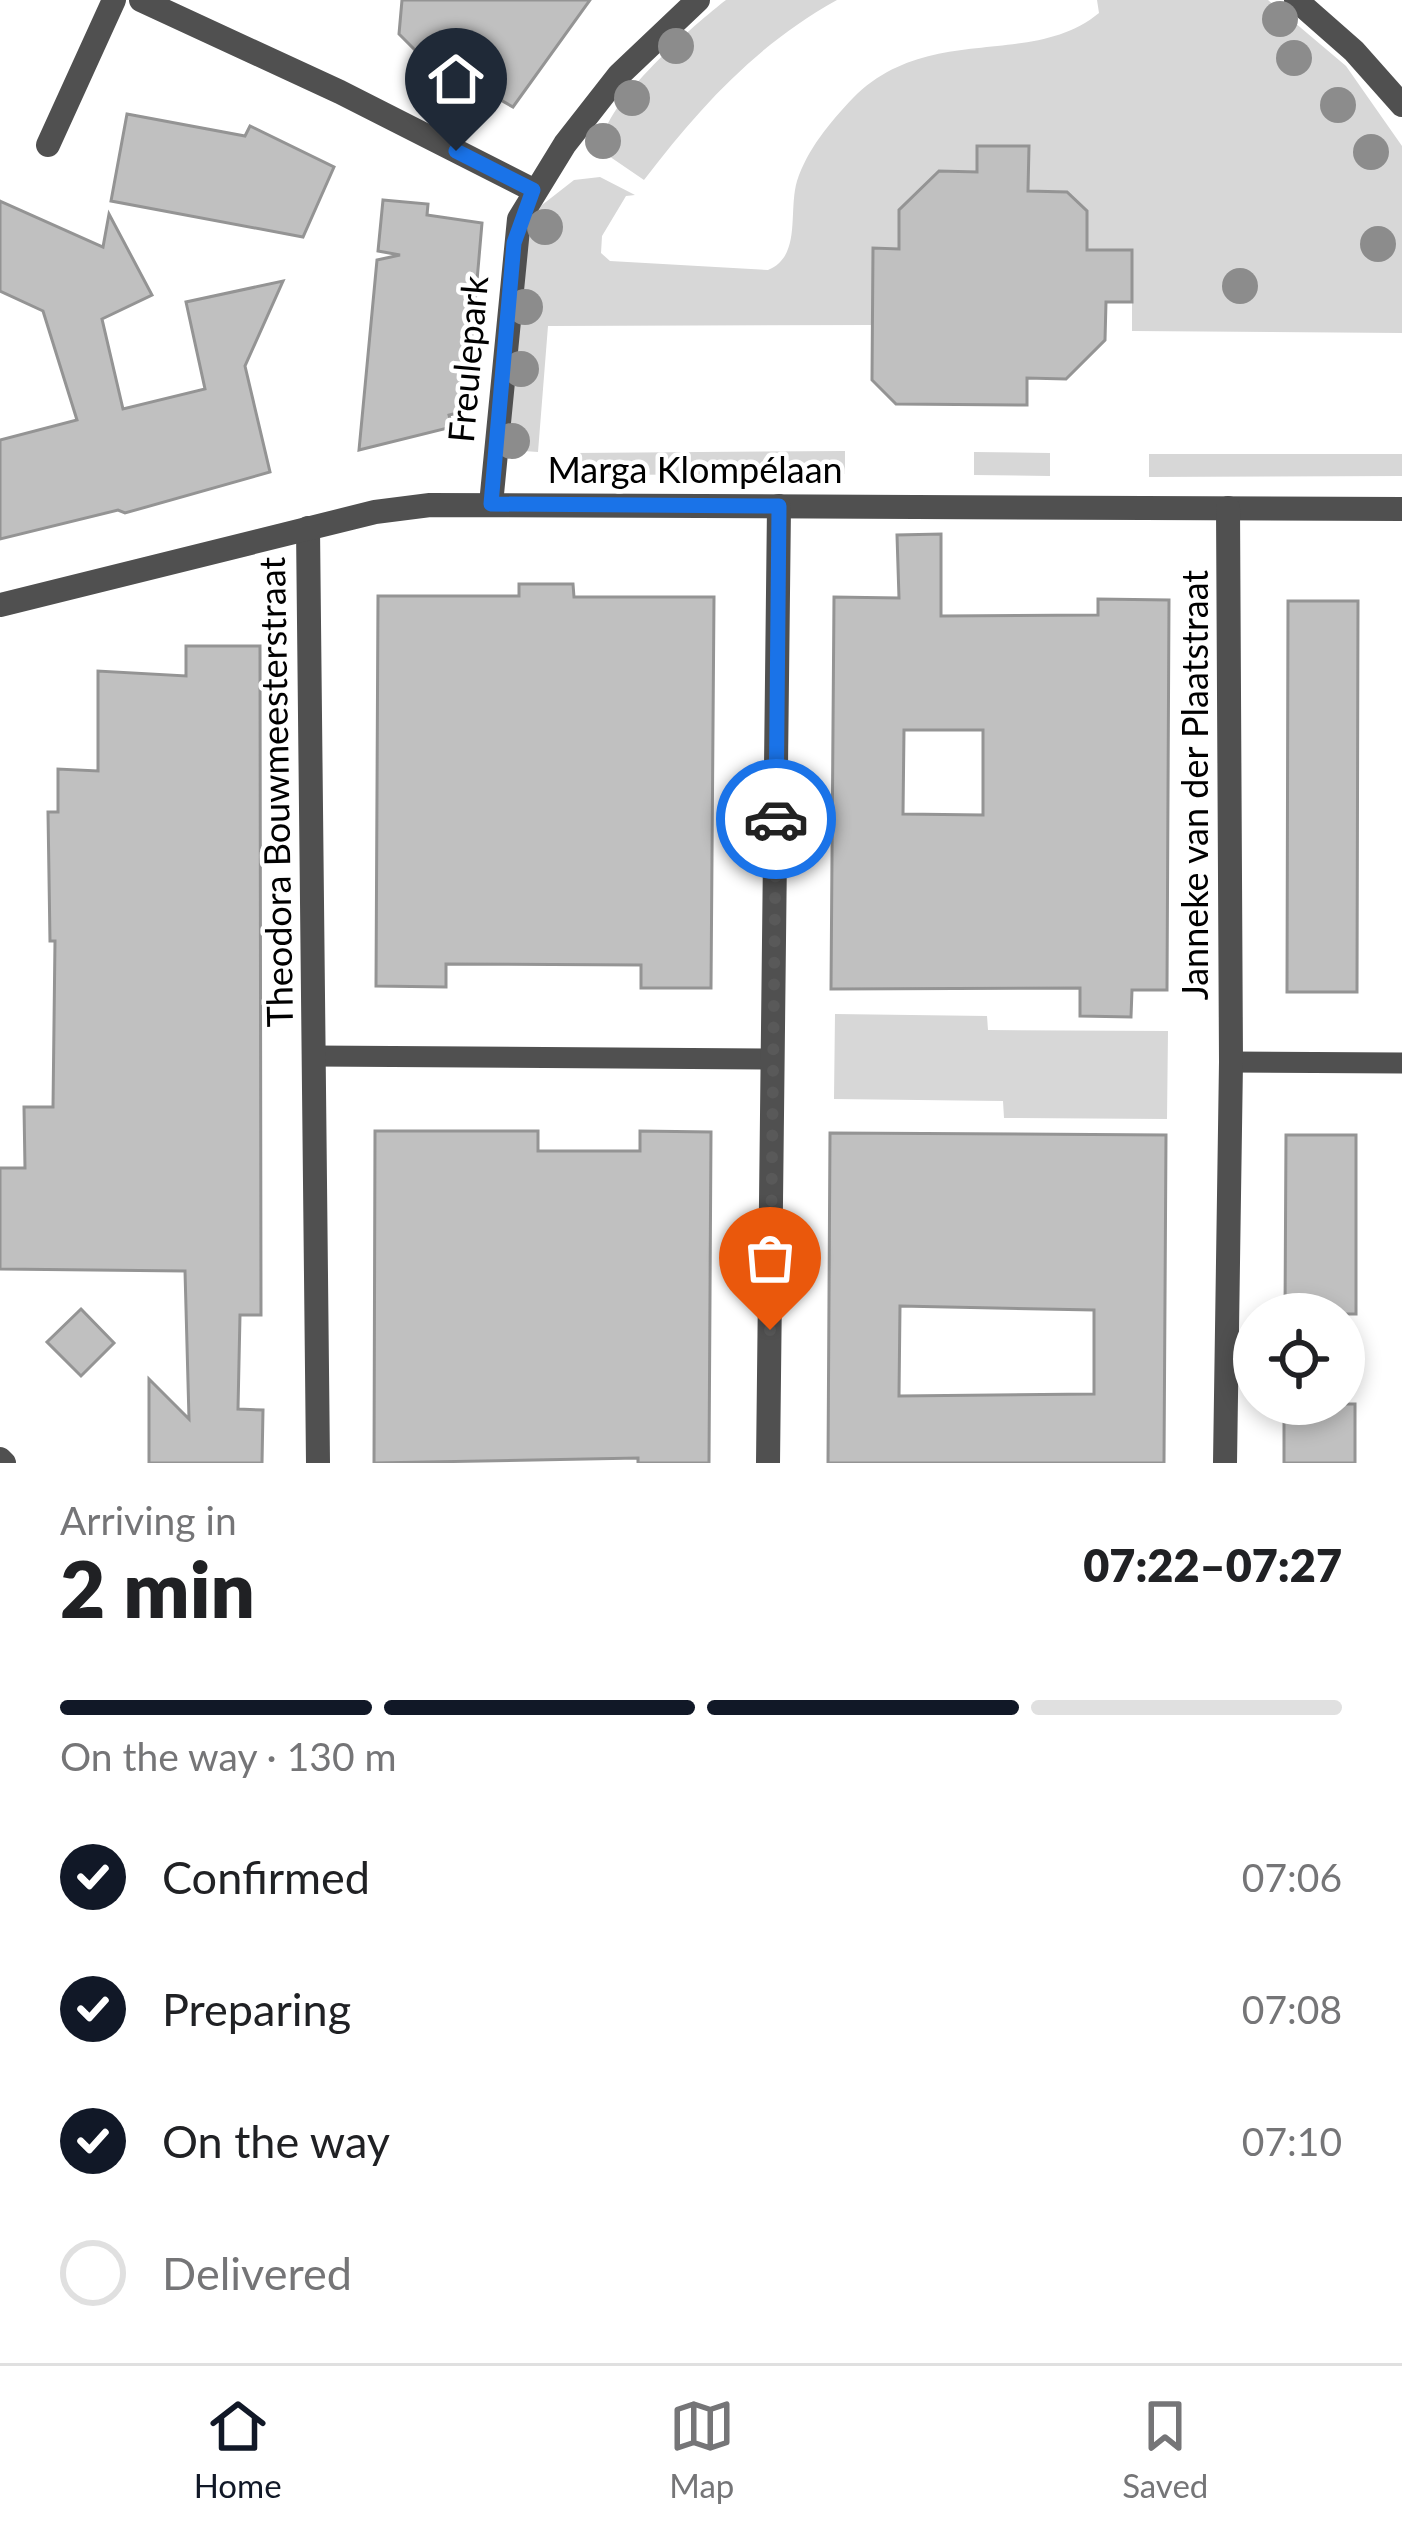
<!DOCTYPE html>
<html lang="en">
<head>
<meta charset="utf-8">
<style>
	body { margin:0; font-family:Lato,sans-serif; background:#f6f6f6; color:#202124; height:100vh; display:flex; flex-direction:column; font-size:45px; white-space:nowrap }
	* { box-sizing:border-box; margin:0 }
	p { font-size:39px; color:#757577 }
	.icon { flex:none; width:66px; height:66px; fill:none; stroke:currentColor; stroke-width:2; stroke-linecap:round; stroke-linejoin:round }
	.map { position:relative; height:1463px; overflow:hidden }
	.drawer { display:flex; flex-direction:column; background:#fff; flex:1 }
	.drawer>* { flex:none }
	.fabs { position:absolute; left:1233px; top:1293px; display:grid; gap:24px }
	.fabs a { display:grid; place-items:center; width:132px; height:132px; border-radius:50%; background:#fff; box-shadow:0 6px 18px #0003; font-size:60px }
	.pin { position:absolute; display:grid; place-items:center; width:102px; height:102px; color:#fff; margin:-123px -51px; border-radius:50% 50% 50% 0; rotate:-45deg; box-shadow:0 0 12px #0007 }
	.pin .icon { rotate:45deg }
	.courier { position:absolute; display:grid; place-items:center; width:120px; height:120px; margin:-60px; border:9px solid #1a73e8; border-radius:50%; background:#fff; color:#222; box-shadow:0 3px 15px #0007 }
	.headline em { font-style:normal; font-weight:800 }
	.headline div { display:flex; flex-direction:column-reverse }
	.headline { display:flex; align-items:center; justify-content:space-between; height:204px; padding:0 60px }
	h1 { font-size:78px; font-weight:800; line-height:90px }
	.bar { display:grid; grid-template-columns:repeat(4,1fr); gap:18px 12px; align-content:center; height:144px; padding:0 60px }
	.bar i { height:15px; border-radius:9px; background:#e0e0e0 }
	.bar .on { background:#111827 }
	.bar p { grid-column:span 4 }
	ol { padding:0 60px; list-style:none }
	li { display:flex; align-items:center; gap:36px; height:132px }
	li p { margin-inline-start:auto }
	li .icon { padding:12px; border-radius:50%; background:#111827; color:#fff; stroke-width:4 }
	li:last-child { color:#757577 }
	li i { width:66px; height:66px; border:6px solid #e0e0e0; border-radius:50% }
	.dock { display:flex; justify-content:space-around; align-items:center; height:168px; border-top:3px solid #e0e0e0; background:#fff; font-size:33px; color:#757577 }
	.dock a { display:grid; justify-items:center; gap:6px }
	.dock .on { color:#111827 }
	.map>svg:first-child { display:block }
	.green { fill:#d7d7d7 }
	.building { fill:#c0c0c0; stroke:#949494; stroke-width:3; fill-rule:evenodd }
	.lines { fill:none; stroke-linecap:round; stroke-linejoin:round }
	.service { stroke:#505050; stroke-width:21 }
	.minor { stroke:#505050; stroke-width:24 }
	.tree { fill:#8c8c8c }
	.done { stroke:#595959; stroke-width:12; stroke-dasharray:0 21.6 }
	.route { stroke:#1a73e8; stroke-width:15 }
	.labels { text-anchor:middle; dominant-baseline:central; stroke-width:9; stroke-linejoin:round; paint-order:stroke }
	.street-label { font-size:36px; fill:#000; stroke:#fff }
</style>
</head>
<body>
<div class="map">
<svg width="1402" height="1463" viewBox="0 0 1402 1463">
	<rect width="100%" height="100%" fill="#fff"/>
	<!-- green -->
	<g class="green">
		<path d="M726,0H837C756,45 700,107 644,180L603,152C590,114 697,22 726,0Z"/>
		<path d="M1097,0H1268L1346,66L1402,146V333L1132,331V251L1087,250L1086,211L1067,192L1028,191V146H978L977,172L939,171L900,210L899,249H873L872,325L548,326L538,452L509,450L505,443L528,225L542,205L574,180L600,177L635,195L626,196L602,236L601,253L610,261L768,270C802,256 788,212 797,181C807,150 830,122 853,98C929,22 1031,69 1099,13Z"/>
		<polygon points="845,451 845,474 575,475 574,453"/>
		<polygon points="974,452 1050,453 1050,476 974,475"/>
		<polygon points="1149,454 1402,454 1402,476 1149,477"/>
		<polygon points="835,1014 987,1016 988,1030 1168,1031 1167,1119 1004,1118 1003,1101 834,1099"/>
	</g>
	<!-- building -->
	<g class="building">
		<polygon points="402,0 590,0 513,107 418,53 399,34"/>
		<polygon points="127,114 245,136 250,126 334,167 303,237 111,201"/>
		<polygon points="977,146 1029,146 1028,191 1067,192 1087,211 1087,250 1132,250 1132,302 1106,302 1105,340 1066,379 1027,378 1027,405 896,404 872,380 873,248 899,249 899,210 939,171 977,172"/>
		<polygon points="383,200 428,204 427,215 482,223 468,385 465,411 449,415 452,427 359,450 377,260 400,255 378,251"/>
		<polygon points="0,201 103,247 109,214 152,295 102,319 123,409 205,389 186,302 283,281 245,366 270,472 125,513 118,510 0,539 0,440 77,420 43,311 0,291"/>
		<path d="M941,534V616L1098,615V599L1169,600L1167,990H1132L1131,1017L1080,1016V988L831,989L834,597L899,598L897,535ZM904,730H983V815L903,814Z"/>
		<polygon points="519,584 573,584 574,597 714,597 711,988 641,988 641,965 446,964 446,987 376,986 378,596 519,596"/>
		<polygon points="1288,601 1358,601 1357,992 1287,992"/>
		<polygon points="186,646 260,646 261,1315 240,1315 238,1409 263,1410 262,1463 149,1463 149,1379 189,1419 185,1271 0,1269 0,1168 25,1168 24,1107 53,1107 55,941 50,941 48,812 58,812 58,769 98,771 98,671 186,676"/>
		<polygon points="375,1131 538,1131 538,1151 640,1151 640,1131 711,1132 709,1463 638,1463 638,1458 374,1463"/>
		<path d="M830,1133L1166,1135L1164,1463H828ZM900,1306L1094,1310V1394L899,1396Z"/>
		<polygon points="1286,1135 1356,1135 1356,1314 1285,1314"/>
		<polygon points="81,1309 114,1343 81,1376 47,1342"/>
		<rect x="1284" y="1404" width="71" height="59"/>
	</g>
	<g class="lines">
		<!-- service -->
		<g class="service">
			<polyline points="314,1056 773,1059"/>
			<polyline points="1231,1062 1402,1063"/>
		</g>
		<!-- minor -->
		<g class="minor">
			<polyline points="141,0 340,92 533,190"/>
			<polyline points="1296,0 1354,51 1402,105"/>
			<polyline points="48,145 114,0"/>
			<polyline points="491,504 519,219 565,144 619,75 698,0"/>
			<polyline points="308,528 318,1463"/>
			<polyline points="0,605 375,512 430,505 1402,509"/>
			<polyline points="0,1459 4,1463"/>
			<polyline points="768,1463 779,506"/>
			<polyline points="1225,1463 1231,1062 1228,508"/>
		</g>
	</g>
	<!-- trees -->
	<g class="tree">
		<circle cx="1280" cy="19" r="18"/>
		<circle cx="676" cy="46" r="18"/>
		<circle cx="1294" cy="58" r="18"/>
		<circle cx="632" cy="98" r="18"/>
		<circle cx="1338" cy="105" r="18"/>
		<circle cx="603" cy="141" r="18"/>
		<circle cx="1371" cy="152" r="18"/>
		<circle cx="545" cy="227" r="18"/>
		<circle cx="1378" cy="244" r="18"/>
		<circle cx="1240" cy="286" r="18"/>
		<circle cx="525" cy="307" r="18"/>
		<circle cx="521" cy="369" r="18"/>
		<circle cx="512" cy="441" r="18"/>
	</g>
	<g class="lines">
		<!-- done -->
		<polyline class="done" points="770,1330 776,819"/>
		<!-- route -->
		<polyline class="route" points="456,151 533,190 514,243 491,504 779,506 776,819"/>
	</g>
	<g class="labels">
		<!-- street labels -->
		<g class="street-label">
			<text transform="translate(467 359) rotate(-85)">Freulepark</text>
			<text x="695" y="469">Marga Klompélaan</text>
			<text transform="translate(1194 785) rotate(-90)">Janneke van der Plaatstraat</text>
			<text transform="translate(275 792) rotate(-91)">Theodora Bouwmeesterstraat</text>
		</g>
	</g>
</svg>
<div class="fabs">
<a><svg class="icon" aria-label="locate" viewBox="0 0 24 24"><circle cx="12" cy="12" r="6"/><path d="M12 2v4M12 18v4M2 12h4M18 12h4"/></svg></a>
</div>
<div class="pin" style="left:770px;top:1330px;background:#ea580c"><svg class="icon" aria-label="bag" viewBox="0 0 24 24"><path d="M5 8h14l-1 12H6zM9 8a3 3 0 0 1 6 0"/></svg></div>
<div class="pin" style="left:456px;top:151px;background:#1f2937"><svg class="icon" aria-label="home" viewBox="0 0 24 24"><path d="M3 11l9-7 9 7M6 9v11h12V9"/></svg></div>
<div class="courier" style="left:776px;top:819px"><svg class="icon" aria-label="car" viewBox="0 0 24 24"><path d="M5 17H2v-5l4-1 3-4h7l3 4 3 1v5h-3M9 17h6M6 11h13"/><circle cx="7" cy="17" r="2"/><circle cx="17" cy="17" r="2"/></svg></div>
</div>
<section class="drawer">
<div class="headline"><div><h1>2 min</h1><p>Arriving in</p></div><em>07:22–07:27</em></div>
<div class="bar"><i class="on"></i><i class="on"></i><i class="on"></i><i></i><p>On the way · 130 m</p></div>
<ol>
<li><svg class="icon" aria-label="check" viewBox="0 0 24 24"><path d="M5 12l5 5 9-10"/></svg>Confirmed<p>07:06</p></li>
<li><svg class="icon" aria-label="check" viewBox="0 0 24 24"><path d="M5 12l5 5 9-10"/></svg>Preparing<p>07:08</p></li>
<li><svg class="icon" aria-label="check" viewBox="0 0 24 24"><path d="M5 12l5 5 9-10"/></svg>On the way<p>07:10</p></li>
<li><i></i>Delivered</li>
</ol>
</section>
<nav class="dock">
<a class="on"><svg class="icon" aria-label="home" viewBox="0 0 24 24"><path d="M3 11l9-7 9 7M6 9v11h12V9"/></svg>Home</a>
<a><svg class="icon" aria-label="map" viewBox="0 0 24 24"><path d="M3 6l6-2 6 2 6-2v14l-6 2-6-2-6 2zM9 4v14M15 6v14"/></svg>Map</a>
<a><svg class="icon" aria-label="saved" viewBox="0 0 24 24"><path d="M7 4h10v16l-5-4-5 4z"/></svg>Saved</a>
</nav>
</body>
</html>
